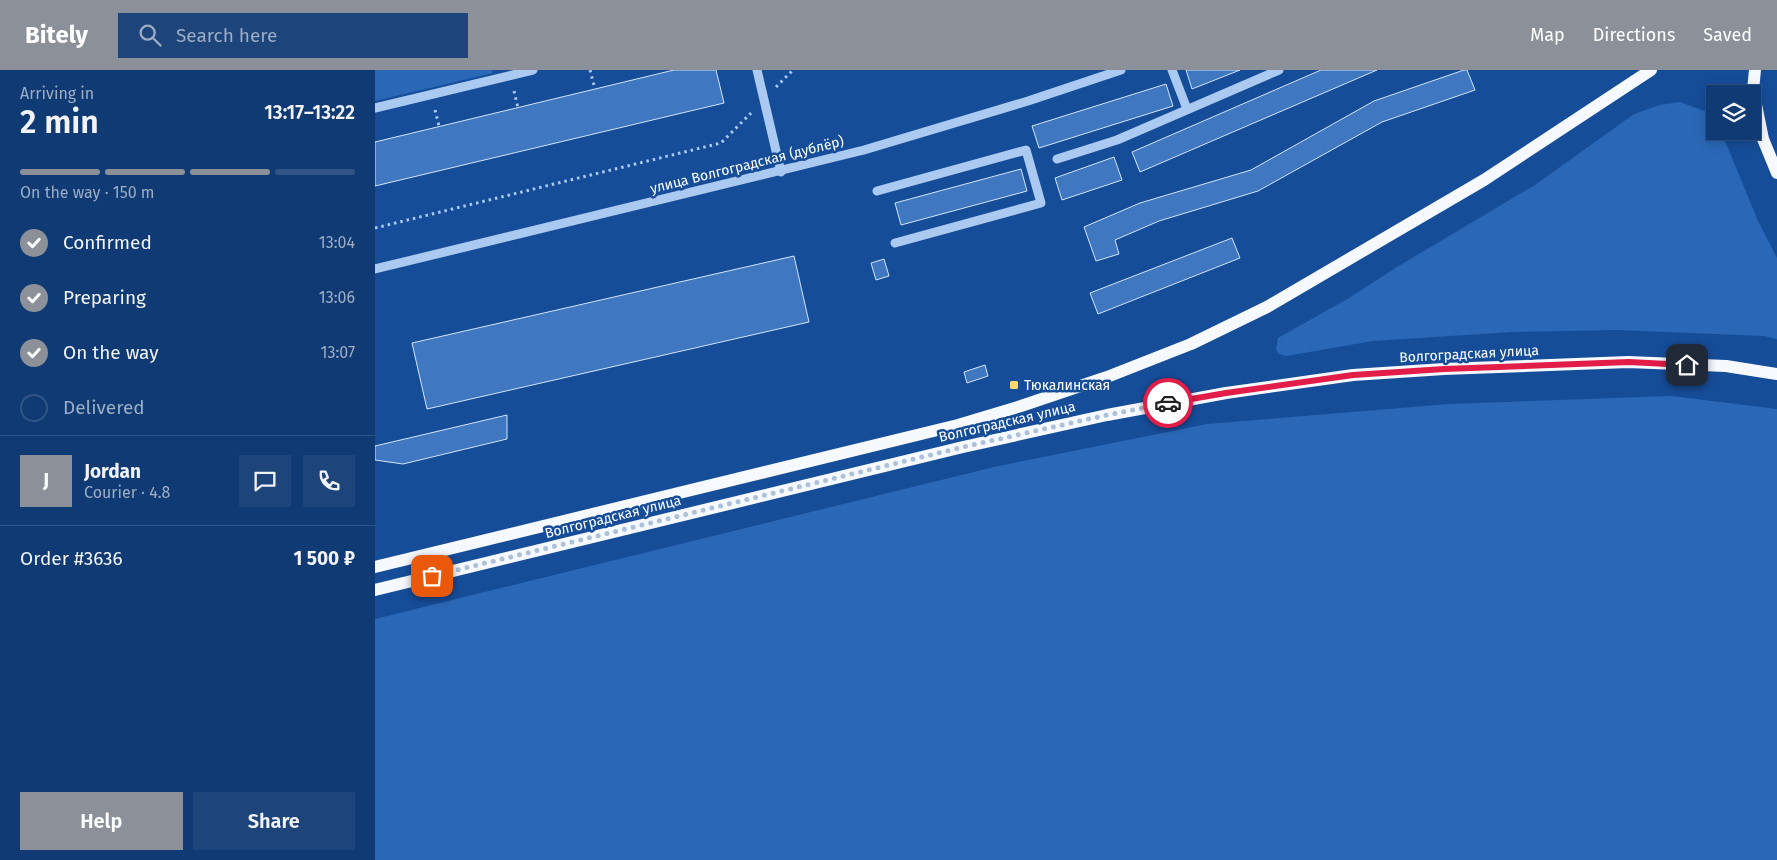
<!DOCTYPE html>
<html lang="en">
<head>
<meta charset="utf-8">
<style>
	body { margin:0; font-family:"Fira Sans",sans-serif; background:#1e457b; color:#f1f3f6; height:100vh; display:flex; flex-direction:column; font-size:19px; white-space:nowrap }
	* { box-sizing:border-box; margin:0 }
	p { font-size:16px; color:#9cadc4 }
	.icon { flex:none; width:28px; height:28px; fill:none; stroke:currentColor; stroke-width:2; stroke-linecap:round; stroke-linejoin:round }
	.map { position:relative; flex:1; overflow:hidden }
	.sheet { display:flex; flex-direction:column; background:#103a73; width:375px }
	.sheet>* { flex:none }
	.controls { position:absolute; left:1331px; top:15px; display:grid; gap:10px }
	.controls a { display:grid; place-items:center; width:55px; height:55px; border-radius:0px; background:#103a73; box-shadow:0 2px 12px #0003,0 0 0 1px #305485; font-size:25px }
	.pin { position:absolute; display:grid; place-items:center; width:42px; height:42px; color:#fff; margin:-21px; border-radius:10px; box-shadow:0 2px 8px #0006 }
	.courier { position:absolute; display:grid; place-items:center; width:50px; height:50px; margin:-25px; border:4px solid #e11d48; border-radius:50%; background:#fff; color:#222; box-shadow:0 1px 6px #0007 }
	.head em { font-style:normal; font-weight:600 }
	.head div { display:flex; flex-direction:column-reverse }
	.head { display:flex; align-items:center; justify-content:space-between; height:85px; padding:0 20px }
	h1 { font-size:32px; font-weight:600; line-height:38px }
	.bar { display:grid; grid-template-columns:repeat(4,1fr); gap:8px 5px; align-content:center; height:60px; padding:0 20px }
	.bar i { height:6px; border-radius:4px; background:#305485 }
	.bar .active { background:#8c9099 }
	.bar p { grid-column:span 4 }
	.line { display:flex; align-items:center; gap:12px; padding:0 20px; border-top:1px solid #305485 }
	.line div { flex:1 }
	.round { display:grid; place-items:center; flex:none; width:52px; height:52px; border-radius:0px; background:#1e457b }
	ol { padding:0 20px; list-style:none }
	li { display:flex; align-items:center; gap:15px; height:55px }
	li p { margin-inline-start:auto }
	li .icon { padding:5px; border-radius:50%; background:#8c9099; color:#fff; stroke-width:4 }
	li:last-child { color:#9cadc4 }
	li i { width:28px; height:28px; border:2px solid #305485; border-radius:50% }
	.cta { display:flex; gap:10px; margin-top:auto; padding:10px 20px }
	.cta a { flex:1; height:58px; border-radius:0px; background:#8c9099; color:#fff; font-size:20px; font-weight:600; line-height:58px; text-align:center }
	.cta a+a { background:#1e457b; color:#f1f3f6 }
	header { display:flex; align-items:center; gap:30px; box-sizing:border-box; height:70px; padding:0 25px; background:#8c9099; color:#fff }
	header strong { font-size:24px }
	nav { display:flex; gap:28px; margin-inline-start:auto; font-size:18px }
	.search { width:350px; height:45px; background:#1e457b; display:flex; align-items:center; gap:12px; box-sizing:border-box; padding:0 18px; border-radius:0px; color:#9cadc4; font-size:19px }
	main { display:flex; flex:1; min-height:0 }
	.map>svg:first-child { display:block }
	.green { fill:#2a67b7 }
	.building { fill:#3f77c1; stroke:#d2e5fc }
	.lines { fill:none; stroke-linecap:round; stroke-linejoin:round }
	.path { stroke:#abcaf2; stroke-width:3; stroke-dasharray:2.5 4; stroke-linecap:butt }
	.minor { stroke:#abcaf2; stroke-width:9 }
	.major { stroke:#f6f9ff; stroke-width:12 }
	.done { stroke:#adc1db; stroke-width:5; stroke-dasharray:0 9 }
	.route { stroke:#e11d48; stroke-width:6 }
	.poi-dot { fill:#ffd76c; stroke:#164d99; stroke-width:2 }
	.labels { text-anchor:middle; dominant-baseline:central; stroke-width:5; stroke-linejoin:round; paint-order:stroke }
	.street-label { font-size:14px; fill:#fff; stroke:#164d99 }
	.poi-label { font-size:14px; fill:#fff; stroke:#164d99; text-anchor:start }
</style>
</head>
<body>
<header>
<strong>Bitely</strong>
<div class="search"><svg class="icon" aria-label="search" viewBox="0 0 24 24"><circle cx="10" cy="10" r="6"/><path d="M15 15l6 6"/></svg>Search here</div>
<nav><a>Map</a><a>Directions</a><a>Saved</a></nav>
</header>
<main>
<section class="sheet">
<div class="head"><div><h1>2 min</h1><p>Arriving in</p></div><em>13:17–13:22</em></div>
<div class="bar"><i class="active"></i><i class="active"></i><i class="active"></i><i></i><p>On the way · 150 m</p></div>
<ol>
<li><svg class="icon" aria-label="check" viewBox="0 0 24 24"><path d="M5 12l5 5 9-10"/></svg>Confirmed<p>13:04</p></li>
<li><svg class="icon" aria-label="check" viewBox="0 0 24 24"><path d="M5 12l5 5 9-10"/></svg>Preparing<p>13:06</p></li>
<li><svg class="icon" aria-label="check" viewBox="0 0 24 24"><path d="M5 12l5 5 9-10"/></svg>On the way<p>13:07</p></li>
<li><i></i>Delivered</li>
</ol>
<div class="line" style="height:90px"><b class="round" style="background:#8c9099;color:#fff">J</b><div><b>Jordan</b><p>Courier · 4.8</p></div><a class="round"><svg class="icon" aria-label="chat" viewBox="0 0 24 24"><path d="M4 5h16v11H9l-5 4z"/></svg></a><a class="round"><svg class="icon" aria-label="phone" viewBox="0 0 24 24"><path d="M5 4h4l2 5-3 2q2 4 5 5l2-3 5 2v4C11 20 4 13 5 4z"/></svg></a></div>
<div class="line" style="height:65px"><div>Order #3636</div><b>1 500 ₽</b></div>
<div class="cta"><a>Help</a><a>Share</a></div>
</section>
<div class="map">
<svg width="1402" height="790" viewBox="0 0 1402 790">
	<rect width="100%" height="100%" fill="#164d99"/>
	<!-- green -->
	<g class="green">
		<polygon points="0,0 117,0 118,3 0,31"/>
		<polygon points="1305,32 1332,42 1340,48 1340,61 1346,61 1383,151 1402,188 1402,269 1389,266 1242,260 1137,262 998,271 911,286 904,284 901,279 903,268 974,228 1022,197 1160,115 1259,44 1285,35"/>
		<polygon points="1296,326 1402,339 1402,790 0,790 0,549 619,397 832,354 1074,334"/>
	</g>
	<!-- building -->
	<g class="building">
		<polygon points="299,0 341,0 349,33 0,116 0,72"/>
		<polygon points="811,0 865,0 817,19"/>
		<polygon points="946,0 1002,0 765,102 757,82"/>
		<polygon points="1089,0 1092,0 1100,20 1007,52 883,121 784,151 740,170 744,184 721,191 709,157 765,133 876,100 999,31"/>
		<polygon points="791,14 798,36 664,78 657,56"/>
		<polygon points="739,87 747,110 687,130 680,108"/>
		<polygon points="646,99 652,121 526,155 520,133"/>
		<polygon points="857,168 865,188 723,244 715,223"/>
		<polygon points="419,186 434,252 52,339 37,273"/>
		<polygon points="509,189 514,206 501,210 496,193"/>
		<polygon points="610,295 613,306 592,313 589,302"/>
		<polygon points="132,345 132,369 28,394 0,390 0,376"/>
	</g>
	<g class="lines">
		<!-- path -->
		<g class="path">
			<polyline points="215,0 220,19"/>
			<polyline points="401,17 418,0"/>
			<polyline points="139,21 143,38"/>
			<polyline points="60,40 64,56"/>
			<polyline points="0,158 346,73 376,43"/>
		</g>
		<!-- minor -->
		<g class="minor">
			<polyline points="382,0 406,102"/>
			<polyline points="797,0 812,39"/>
			<polyline points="0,38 158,0"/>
			<polyline points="682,89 742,70 904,0"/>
			<polyline points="502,121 651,80 666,133 520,173"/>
			<polyline points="0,199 489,80 653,31 746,0"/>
		</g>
		<!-- major -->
		<g class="major">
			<polyline points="1380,0 1378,20 1388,69 1402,103"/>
			<polyline points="0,497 583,355 646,336 732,307 816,274 892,237 1109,110 1276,0"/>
			<polyline points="0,520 588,377 732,345 851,323 978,305 1069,299 1253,292 1351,296 1402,304"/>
		</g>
	</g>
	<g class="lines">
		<!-- done -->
		<polyline class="done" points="57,506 588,377 732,345 793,333"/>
		<!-- route -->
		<polyline class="route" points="793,333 851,323 978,305 1069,299 1254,292 1312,295"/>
	</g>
	<!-- markers -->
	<rect class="poi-dot" x="634" y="310" width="10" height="10" rx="2.5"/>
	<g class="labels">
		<!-- street labels -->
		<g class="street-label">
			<text transform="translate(372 95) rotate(-14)">улица Волгоградская (дублёр)</text>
			<text transform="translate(1094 284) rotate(-3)">Волгоградская улица</text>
			<text transform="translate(632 352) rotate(-13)">Волгоградская улица</text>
			<text transform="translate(238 447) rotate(-14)">Волгоградская улица</text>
		</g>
		<!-- poi labels -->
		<g class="poi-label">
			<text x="649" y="315">Тюкалинская</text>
		</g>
	</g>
</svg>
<div class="controls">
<a><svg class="icon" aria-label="layers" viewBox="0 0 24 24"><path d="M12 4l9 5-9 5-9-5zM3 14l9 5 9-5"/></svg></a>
</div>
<div class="pin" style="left:57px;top:506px;background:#ea580c"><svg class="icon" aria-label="bag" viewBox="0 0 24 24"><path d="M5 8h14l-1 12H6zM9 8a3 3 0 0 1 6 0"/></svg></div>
<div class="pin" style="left:1312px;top:295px;background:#1f2937"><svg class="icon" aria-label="home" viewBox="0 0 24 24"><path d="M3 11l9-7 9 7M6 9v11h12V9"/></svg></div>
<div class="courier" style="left:793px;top:333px"><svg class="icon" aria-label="car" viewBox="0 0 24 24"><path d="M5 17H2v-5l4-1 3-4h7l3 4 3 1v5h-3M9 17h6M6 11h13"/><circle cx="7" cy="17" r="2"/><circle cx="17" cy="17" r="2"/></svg></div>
</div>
</main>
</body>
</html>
